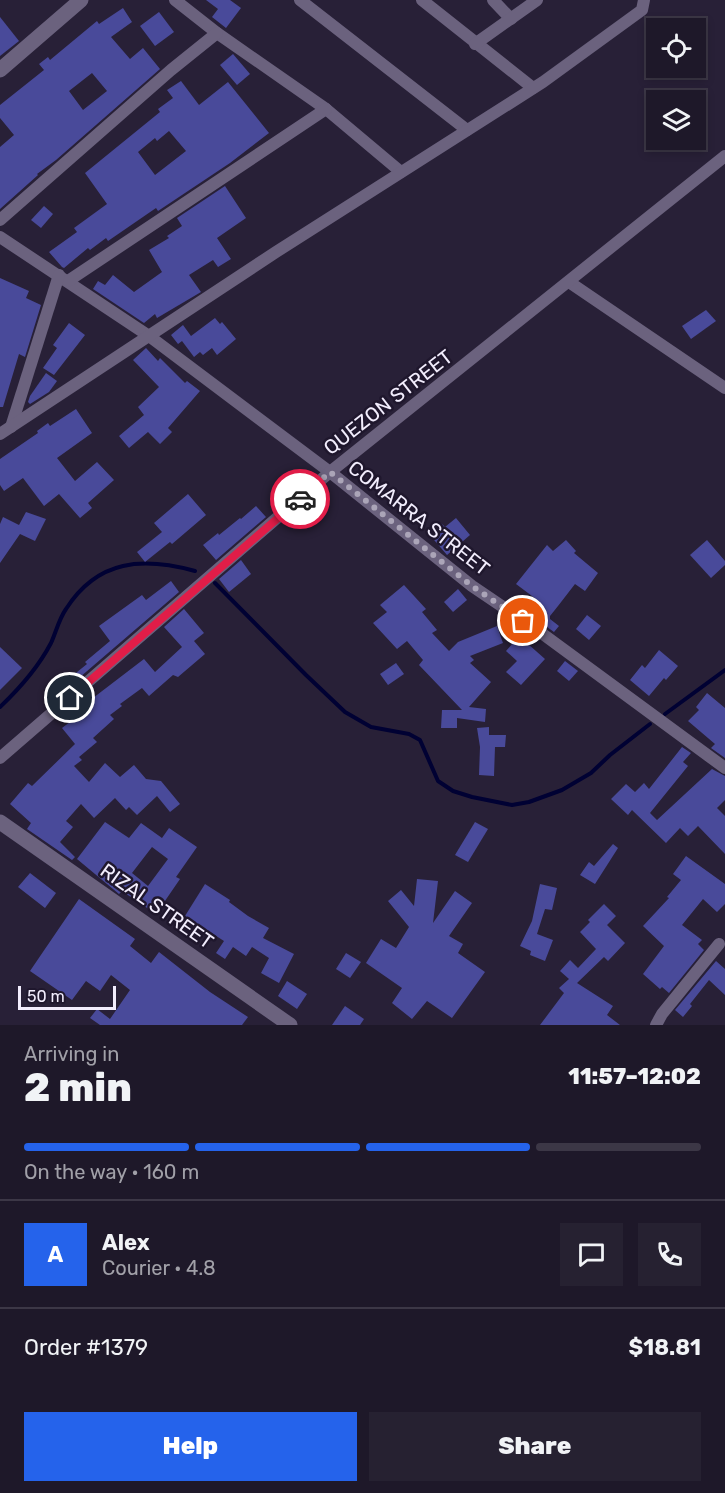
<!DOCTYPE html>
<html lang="en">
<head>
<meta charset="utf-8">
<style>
	body { margin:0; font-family:Rubik,sans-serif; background:#262131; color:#f1f3f6; height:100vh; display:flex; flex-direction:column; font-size:22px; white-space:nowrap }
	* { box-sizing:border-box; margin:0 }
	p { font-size:20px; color:#a1a0a8 }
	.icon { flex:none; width:33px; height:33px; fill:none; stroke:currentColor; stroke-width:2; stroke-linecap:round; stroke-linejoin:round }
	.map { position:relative; height:1025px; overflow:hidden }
	.sheet { display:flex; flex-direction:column; background:#1e1829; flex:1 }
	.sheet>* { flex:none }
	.tools { position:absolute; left:646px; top:18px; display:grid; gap:12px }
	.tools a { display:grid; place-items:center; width:60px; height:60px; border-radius:0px; background:#1e1829; box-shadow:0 3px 9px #0003,0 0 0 2px #3c3746; font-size:30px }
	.scale { position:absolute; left:18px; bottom:15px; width:98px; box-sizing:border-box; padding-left:6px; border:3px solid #f2edfd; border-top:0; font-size:16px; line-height:21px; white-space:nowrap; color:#f2edfd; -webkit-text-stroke:4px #1f172d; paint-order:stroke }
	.pin { position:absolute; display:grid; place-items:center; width:51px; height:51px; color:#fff; margin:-26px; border:3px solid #fff; border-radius:50%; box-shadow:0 2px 6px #0007 }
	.courier { position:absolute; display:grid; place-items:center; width:60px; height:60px; margin:-30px; border:4px solid #e11d48; border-radius:50%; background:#fff; color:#222; box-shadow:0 2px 8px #0007 }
	.overview em { font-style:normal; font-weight:800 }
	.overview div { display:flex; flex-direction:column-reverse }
	.overview { display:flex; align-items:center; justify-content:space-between; height:102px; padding:0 24px }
	h1 { font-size:39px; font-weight:800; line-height:45px }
	.bar { display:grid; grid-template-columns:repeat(4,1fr); gap:9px 6px; align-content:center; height:72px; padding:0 24px }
	.bar i { height:8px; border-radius:4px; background:#3c3746 }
	.bar .active { background:#2563eb }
	.bar p { grid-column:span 4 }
	.line { display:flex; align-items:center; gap:15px; padding:0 24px; border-top:2px solid #3c3746 }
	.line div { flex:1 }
	.round { display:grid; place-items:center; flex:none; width:63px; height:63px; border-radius:0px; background:#262131 }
	.cta { display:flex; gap:12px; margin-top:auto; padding:12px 24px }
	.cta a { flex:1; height:69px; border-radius:0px; background:#2563eb; color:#fff; font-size:24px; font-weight:800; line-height:69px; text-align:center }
	.cta a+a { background:#262131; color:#f1f3f6 }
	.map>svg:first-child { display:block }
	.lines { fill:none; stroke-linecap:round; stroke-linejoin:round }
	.stream { stroke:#000133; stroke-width:4 }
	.building { fill:#494a9a; fill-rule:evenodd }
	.minor { stroke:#6b627e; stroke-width:12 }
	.tertiary { stroke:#6b627e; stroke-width:15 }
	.done { stroke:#aba5b8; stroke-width:6; stroke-dasharray:0 10.8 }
	.route { stroke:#e11d48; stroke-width:8 }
	.labels { text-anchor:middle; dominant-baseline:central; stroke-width:5; stroke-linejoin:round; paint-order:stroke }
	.street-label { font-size:20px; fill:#f2edfd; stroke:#1f172d }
</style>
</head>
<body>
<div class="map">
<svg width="725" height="1025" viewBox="0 0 725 1025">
	<rect width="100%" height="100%" fill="#282037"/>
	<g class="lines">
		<!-- stream -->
		<g class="stream">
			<polyline points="215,583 306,675 345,712 371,727 409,734 420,740 438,781 453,791 472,797 512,805 529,802 562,790 591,773 610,755 650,724"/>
			<path d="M0,707C19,689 39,666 51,643C56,632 59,619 66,609C98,559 143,557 195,571"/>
			<polyline points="665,714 725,670"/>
		</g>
	</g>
	<!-- building -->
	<g class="building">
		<polygon points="206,0 230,0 241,8 226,28 212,17 218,9"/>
		<path d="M123,8L132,22L111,37L130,59L143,48L160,69L56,160L37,174L38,175L0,209V147L14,135L0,118V105L44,70L39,64L48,57L50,60L97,21L99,24ZM92,73L107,91L83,110L69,91Z"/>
		<polygon points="159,12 174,32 155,46 140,26"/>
		<polygon points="0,17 19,41 0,56"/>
		<polygon points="233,54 250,74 237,85 220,65"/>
		<path d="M181,81L199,105L228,82L269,133L230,163L158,211L156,208L108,241L106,238L90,250L88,248L64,268L62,267L49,252L77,232L74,228L107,204L85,173L160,112L158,109L173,98L167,90ZM169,131L186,151L155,175L138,152L155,138L157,141Z"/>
		<polygon points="225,186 246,218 217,238 231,259 218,267 213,260 189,275 201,292 157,318 155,314 144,323 93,289 98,281 105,285 113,275 134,292 162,272 149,250 169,238 167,236 182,226 177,218"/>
		<polygon points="44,206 53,214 41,228 31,220"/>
		<polygon points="0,278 29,291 26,298 41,305 25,357 19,354 3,407 0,407"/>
		<polygon points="706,310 716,321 691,339 682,326"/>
		<polygon points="215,318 220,324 222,322 236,339 217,355 212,348 203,355 200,352 194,357 182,341 178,344 171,335 183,325 191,336"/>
		<polygon points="69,323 85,335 54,375 43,368 57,348 53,345"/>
		<polygon points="146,348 158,361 160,358 185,383 187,381 200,391 168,428 172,432 160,444 148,432 129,448 119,436 144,415 138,407 159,387 133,360"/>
		<polygon points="46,373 57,381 49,392 30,404 28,402 30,396"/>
		<polygon points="76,409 92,433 57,458 75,481 97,462 114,480 88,503 92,508 80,518 59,494 44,506 23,478 4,491 0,485 0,459 38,433 37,431 48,423 50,426"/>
		<polygon points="188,494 206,515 172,544 170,542 145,562 137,552 162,532 154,523"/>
		<polygon points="256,506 266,517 216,560 203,545 218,533 219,535 240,518 241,519"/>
		<polygon points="26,512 46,519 35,541 20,534 0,563 0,524 3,517 19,525"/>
		<polygon points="456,518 470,535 447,555 429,534 441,523 445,527"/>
		<polygon points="566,540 576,551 574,553 598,573 585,591 575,584 558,606 550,616 550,619 559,626 554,632 533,617 541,608 538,605 540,602 516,584 547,545 553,551"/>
		<polygon points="707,540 725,561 725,565 711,578 690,555"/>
		<polygon points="241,560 251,574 229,592 219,579"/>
		<polygon points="171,581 179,592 65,690 61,685 87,664 85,662 110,641 99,626 142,595 146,600"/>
		<polygon points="404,585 426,609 422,612 437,630 432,633 449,651 458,642 497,626 503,643 470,656 474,660 470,663 491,682 469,707 486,709 485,722 457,718 457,728 441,728 442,710 462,710 419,665 423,660 407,641 397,649 373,623 387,612 380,605"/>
		<polygon points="458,589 467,600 453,612 444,602"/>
		<polygon points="184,609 204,633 194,641 205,654 178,677 173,675 149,696 142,688 120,704 122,706 110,715 114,719 93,738 97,742 79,757 82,760 74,766 89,782 105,763 120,777 134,765 146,779 161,781 180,804 170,812 157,796 137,815 129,807 126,810 115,798 94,818 81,804 66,821 73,827 60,842 75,857 72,860 27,829 31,823 10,804 28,783 32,786 75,744 62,728 79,715 76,711 144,659 155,672 182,647 164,627"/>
		<polygon points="587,615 601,626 589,640 576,629"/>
		<polygon points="519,636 545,659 521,685 506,672 517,661 506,651"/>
		<polygon points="0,647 22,668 0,690"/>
		<polygon points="659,650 678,666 666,680 664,678 649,696 630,680 642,665 645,668"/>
		<polygon points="565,661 578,671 569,681 557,671"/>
		<polygon points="396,663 404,674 388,685 380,674"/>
		<polygon points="707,693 725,708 725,758 711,748 715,744 688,721 699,710 696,707"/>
		<polygon points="489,727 489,735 506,735 505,747 495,747 494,776 479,775 480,747 477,728"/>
		<polygon points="682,747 691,753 683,762 688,766 650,813 657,820 712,769 725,776 725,800 717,808 725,816 725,854 698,826 688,836 680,828 666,843 632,810 628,815 611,799 626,784 635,792 644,783 649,789"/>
		<path d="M105,822L129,838L141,823L162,838L169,828L197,847L176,877L180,879L156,914L122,891L119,894L77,859ZM152,847L168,859L148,886L132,873Z"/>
		<polygon points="475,822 488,829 468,862 455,855"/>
		<polygon points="613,844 618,848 595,884 580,875 589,862 594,866"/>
		<polygon points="686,856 725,884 725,904 717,912 703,899 682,925 702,940 698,944 704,950 669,993 662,987 660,989 643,974 664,946 643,926 669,898 667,897 681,880 673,874"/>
		<polygon points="30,873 56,893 45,908 18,887"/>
		<polygon points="417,879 438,881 433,923 455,891 472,903 449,936 463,944 458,953 485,972 452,1018 427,1001 412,1019 392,1003 402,988 366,963 381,939 396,948 409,927 388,901 401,890 414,906"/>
		<polygon points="205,884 230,900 229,902 248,916 269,928 263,938 294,954 279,983 261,973 269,958 252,947 246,956 233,947 225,959 216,953 224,941 185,916"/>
		<polygon points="540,884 557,888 552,910 545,909 537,934 553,940 545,961 530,955 531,951 520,946 532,921"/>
		<polygon points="79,899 135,939 130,946 151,963 159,952 210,992 248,1017 242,1025 100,1025 90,1018 97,1009 110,1019 130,990 111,975 100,991 86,981 72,1000 30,971"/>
		<polygon points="604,904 616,916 607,925 625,943 608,961 604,957 577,983 613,1006 607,1015 620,1025 540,1025 564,993 559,988 569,979 560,971 570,960 578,968 596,949 580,932 590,922 588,920"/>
		<polygon points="346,953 361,962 350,978 336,969"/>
		<polygon points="716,961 725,969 725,995 709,980 690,1004 692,1006 683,1017 675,1010"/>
		<polygon points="287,981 307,994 297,1009 278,996"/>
		<polygon points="345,1006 364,1019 360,1025 332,1025"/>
	</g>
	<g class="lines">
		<!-- minor -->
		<g class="minor">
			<polyline points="175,0 217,33 326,109 401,172"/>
			<polyline points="300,0 467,130"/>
			<polyline points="422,0 533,88"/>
			<polyline points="493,0 511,19"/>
			<polyline points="475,44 537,0"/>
			<polyline points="0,220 171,70 217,33"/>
			<polyline points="0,237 149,336 330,472 472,586 540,632 725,768"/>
			<polyline points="68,281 326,109"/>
			<polyline points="569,282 725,388"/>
			<polyline points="11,427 59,275"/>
			<polyline points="0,434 276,252 543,82 642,10 644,0"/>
			<polyline points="0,758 330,472 725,156"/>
			<polyline points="656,1025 662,1014 719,944"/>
		</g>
		<!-- tertiary -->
		<g class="tertiary">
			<polyline points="0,70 81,0"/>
			<polyline points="0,822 290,1025"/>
		</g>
	</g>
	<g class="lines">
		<!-- done -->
		<polyline class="done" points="300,499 330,472 472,586 523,621"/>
		<!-- route -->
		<polyline class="route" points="70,698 300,499"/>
	</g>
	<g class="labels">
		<!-- street labels -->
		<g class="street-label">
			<text transform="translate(388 402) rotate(-38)">QUEZON STREET</text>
			<text transform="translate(419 518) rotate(38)">COMARRA STREET</text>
			<text transform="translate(157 906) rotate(35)">RIZAL STREET</text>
		</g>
	</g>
</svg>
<div class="tools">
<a><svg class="icon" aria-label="locate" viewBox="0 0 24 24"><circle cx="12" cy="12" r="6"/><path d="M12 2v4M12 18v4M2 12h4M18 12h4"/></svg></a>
<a><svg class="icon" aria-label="layers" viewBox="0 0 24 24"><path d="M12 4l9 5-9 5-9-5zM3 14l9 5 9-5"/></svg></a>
</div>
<div class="scale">50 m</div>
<div class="pin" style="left:523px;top:621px;background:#ea580c"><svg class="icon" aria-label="bag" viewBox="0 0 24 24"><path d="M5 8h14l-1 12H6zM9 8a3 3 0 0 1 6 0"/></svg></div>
<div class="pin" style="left:70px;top:698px;background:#1f2937"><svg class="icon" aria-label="home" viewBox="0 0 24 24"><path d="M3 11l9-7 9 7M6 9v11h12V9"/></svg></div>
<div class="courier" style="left:300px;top:499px"><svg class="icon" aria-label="car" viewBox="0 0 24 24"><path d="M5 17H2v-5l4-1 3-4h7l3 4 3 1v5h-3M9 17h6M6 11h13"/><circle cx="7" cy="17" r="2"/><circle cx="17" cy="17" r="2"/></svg></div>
</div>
<section class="sheet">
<div class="overview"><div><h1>2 min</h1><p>Arriving in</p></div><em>11:57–12:02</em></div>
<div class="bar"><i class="active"></i><i class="active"></i><i class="active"></i><i></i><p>On the way · 160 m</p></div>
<div class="line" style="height:108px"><b class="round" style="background:#2563eb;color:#fff">A</b><div><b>Alex</b><p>Courier · 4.8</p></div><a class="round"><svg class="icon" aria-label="chat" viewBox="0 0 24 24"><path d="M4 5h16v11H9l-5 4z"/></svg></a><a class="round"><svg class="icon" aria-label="phone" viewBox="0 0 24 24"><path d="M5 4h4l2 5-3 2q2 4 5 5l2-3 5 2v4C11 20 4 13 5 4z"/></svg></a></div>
<div class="line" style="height:78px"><div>Order #1379</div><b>$18.81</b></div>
<div class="cta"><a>Help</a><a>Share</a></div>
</section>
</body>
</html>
